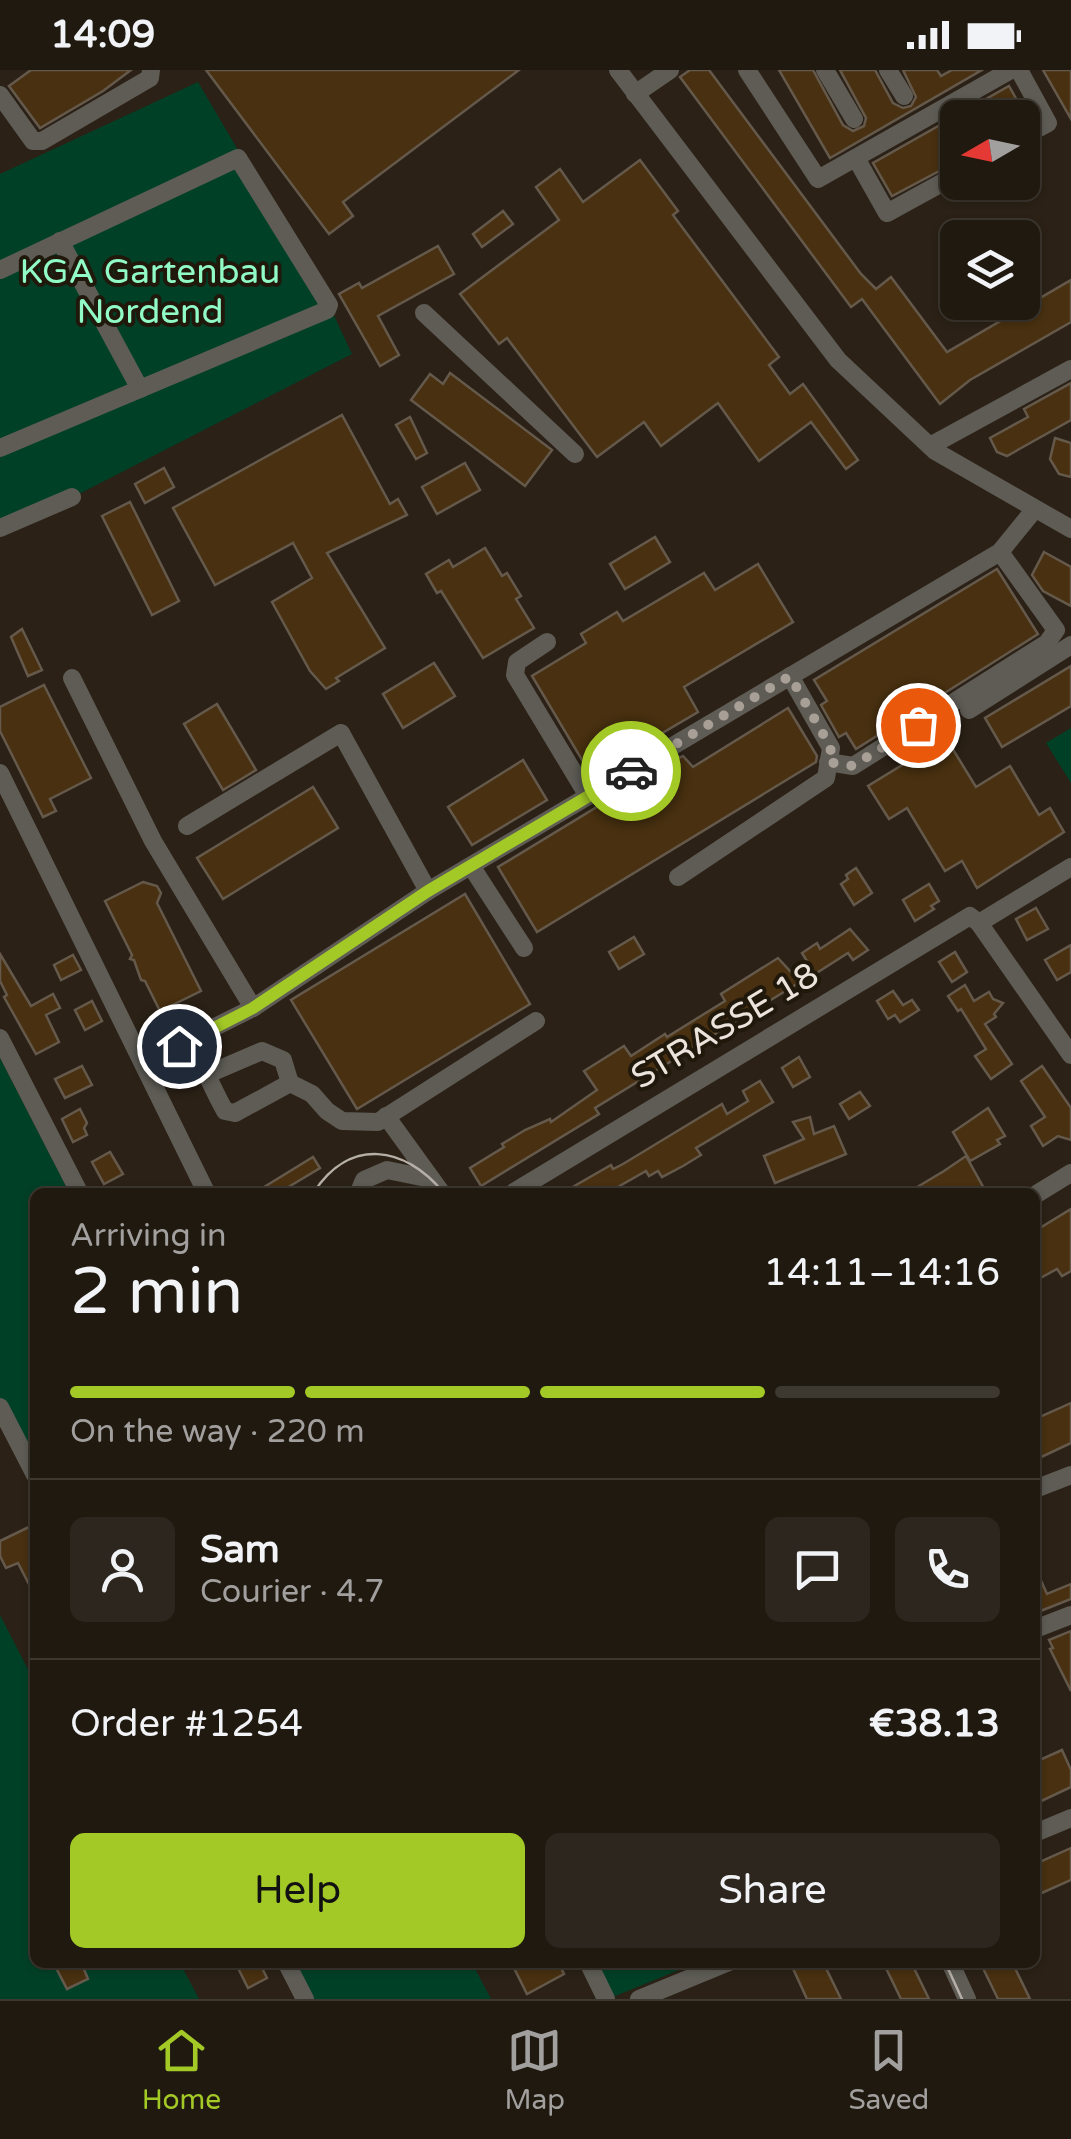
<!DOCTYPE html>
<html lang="en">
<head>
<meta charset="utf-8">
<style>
	body { margin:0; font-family:"Varela Round",sans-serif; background:#2d261e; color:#f1f3f6; height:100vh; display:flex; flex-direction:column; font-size:38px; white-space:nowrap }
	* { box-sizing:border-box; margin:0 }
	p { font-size:32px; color:#a2a09f }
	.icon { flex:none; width:55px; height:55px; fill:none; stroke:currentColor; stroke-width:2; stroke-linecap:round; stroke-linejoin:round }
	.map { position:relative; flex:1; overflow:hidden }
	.details { position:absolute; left:30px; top:1118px; width:1010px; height:780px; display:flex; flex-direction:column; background:#201910; border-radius:15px; box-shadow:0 2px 8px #0004,0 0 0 2px #3d3830 }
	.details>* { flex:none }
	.needle { width:65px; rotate:261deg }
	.buttons { position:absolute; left:940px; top:30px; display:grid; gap:20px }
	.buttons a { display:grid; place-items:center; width:100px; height:100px; border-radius:15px; background:#201910; box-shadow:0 2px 8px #0004,0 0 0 2px #3d3830; font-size:50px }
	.pin { position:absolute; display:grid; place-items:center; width:85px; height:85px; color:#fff; margin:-42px; border:5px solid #fff; border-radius:50%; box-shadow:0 2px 10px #0007 }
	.courier { position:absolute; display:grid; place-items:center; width:100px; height:100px; margin:-50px; border:8px solid #a3c926; border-radius:50%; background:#fff; color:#222; box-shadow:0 2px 12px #0007 }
	.overview em { font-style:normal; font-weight:600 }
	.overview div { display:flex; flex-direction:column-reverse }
	.overview { display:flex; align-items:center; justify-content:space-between; height:170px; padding:0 40px }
	h1 { font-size:65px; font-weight:600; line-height:75px }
	.bar { display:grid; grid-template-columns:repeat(4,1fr); gap:15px 10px; align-content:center; height:120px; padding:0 40px }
	.bar i { height:12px; border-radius:8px; background:#3d3830 }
	.bar .current { background:#a3c926 }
	.bar p { grid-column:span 4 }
	.line { display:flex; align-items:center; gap:25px; padding:0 40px; border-top:2px solid #3d3830 }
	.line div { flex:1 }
	.round { display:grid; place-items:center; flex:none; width:105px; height:105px; border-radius:15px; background:#2d261e }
	.action { display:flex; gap:20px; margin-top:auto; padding:20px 40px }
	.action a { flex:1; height:115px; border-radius:15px; background:#a3c926; color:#111; font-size:40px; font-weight:600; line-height:115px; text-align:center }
	.action a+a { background:#2d261e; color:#f1f3f6 }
	.status { display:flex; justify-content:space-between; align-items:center; height:70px; padding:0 50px; background:#201910; direction:ltr }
	.status svg { height:28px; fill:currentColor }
	.menu { display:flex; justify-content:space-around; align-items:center; height:140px; border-top:2px solid #3d3830; background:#201910; font-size:28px; color:#a2a09f }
	.menu a { display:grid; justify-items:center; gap:5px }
	.menu .current { color:#a3c926 }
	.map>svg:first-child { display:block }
	.green { fill:#004027 }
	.building { fill:#483010; stroke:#64594b; stroke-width:2.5 }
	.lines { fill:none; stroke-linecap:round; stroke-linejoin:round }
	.minor { stroke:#5e5c55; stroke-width:18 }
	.tram { stroke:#b6afa7; stroke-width:2.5 }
	.done { stroke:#a8a097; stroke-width:10; stroke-dasharray:0 18 }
	.route { stroke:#a3c926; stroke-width:12 }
	.labels { text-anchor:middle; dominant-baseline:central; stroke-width:8; stroke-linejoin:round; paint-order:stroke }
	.park-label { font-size:35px; fill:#91fbc5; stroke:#21180c }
	.street-label { font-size:35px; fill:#ebe4dd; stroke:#21180c }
</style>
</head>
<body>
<div class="status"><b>14:09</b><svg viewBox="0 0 49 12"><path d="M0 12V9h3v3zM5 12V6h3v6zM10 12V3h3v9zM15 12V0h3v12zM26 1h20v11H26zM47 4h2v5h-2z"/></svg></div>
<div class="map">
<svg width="1071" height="1929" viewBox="0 0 1071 1929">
	<rect width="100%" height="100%" fill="#2b2116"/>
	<!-- green -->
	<g class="green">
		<polygon points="198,12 329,235 352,284 79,424 0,456 0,104"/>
		<polygon points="1071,658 1071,713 1046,673"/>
		<polygon points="0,988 69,1122 35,1122 35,1405 0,1337"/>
		<polygon points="0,1545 35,1613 35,1892 180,1893 199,1929 0,1929"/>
		<polygon points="286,1893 472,1893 491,1929 305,1929"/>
		<polygon points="594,1893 696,1893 613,1927"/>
	</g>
	<!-- building -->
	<g class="building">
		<polygon points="31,0 131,0 103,21 40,58 9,16"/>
		<polygon points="206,0 519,0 343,132 353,146 329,164"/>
		<polygon points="690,0 709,0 861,204 876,219 891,207 947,282 1071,210 1071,252 970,310 940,334 862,229 851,237 680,7"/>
		<polygon points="779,0 813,0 843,55 853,61 864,56 866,48 840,0 875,0 893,33 903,38 911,36 916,27 903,0 937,0 941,6 952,0 982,0 830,88"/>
		<polygon points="1043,0 1071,0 1071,49"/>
		<polygon points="1009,16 1027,48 958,48 958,91 892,126 873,93"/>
		<polygon points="640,90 678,141 673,145 779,287 769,295 790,324 803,314 858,390 846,399 811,352 759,391 718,333 661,376 644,352 597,387 507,268 499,274 460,224 559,150 536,117 560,99 583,132"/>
		<polygon points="503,141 513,154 482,177 473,164"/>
		<polygon points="438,176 454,204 378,246 399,285 380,296 339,224 359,213 362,218"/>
		<polygon points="450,303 552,380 525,416 411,330 430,304 443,314"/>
		<polygon points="1071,313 1071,350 1007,386 997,382 990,368 1028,347 1024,339"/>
		<polygon points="342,345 390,434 398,429 407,445 327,483 385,578 336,608 339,611 326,619 310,601 272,532 312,508 293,473 215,515 173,438"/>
		<polygon points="410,347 427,383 416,389 396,355"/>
		<polygon points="1055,368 1071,373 1071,407 1059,404 1050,389"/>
		<polygon points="465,393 480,420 437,444 422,417"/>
		<polygon points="164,398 174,417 145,433 135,414"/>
		<polygon points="130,432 179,531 152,545 102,446"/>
		<polygon points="655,467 670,492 625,519 610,494"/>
		<polygon points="485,478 502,506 507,503 521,526 516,529 534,558 483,588 441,521 437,523 426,504 449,490 453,497"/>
		<polygon points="1044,482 1071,497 1071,536 1043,521 1032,505"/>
		<polygon points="758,494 793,552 684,617 698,642 591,705 532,606 586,573 581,564 617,542 623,551 704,503 715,520"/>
		<polygon points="997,499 1038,564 856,679 846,663 839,667 821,635 827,631 814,610"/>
		<polygon points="22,559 42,600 28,606 11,567"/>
		<polygon points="434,593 455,626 403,658 383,624"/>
		<polygon points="1071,596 1071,636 1002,677 985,648"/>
		<polygon points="44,615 91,708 50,729 56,741 43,747 0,661 0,637"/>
		<polygon points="217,634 256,700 223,720 184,654"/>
		<polygon points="788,638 817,686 816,692 537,862 498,797 674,690 683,686 693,697"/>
		<polygon points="946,668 976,717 1010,696 1039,745 1050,738 1064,762 977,818 962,791 945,801 907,738 889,749 868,716"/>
		<polygon points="523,690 547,730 472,775 448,737"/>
		<polygon points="313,717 338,758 223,829 197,788"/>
		<polygon points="856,798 872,823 854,835 841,814 848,809 846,805"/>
		<polygon points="143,812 157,816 161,823 157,833 201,921 160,941 145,911 141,910 134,890 130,889 132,885 105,831"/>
		<polygon points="929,814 939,831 931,836 934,839 915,851 903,830"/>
		<polygon points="465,824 530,934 357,1039 291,930"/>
		<polygon points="1036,838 1048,859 1027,870 1016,849"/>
		<polygon points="850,859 868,880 853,890 848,883 815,904 802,883 817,873 820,879"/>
		<polygon points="634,867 644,884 619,899 609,882"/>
		<polygon points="1071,875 1071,902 1057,910 1045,890"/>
		<polygon points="955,882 967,902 952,912 939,892"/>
		<polygon points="0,884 31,936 53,924 60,938 46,945 59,972 36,984 4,927 7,925 0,911"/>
		<polygon points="73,885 81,900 61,910 54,895"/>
		<polygon points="778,888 800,912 595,1038 599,1044 481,1116 470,1098 504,1077 502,1074 525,1060 550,1049 551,1052 597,1020 584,1001 624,976 631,986 665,964 667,967 725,931 721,924"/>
		<polygon points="965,915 974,931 989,922 993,929 1003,933 994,944 996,947 985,954 1012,994 991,1009 975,986 986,979 961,939 958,941 948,926"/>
		<polygon points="893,921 903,935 912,930 919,940 900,952 895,945 888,949 877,931"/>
		<polygon points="92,931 102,951 85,960 75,940"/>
		<polygon points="799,987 810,1007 793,1017 782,998"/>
		<polygon points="82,996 92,1015 65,1028 55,1009"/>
		<polygon points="1042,996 1071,1038 1071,1070 1058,1066 1043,1076 1031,1056 1045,1047 1021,1011"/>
		<polygon points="760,1011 773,1032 696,1078 701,1085 683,1096 662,1107 658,1101 649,1106 646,1101 609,1122 564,1122 611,1095 613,1099 623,1094 722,1034 727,1044 748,1031 743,1021"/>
		<polygon points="860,1022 870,1036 849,1049 840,1034"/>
		<polygon points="988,1038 1005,1066 997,1070 1000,1074 970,1091 953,1062"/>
		<polygon points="80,1039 87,1053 84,1058 87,1065 73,1072 62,1049"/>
		<polygon points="810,1047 814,1064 834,1056 846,1084 775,1113 764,1086 804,1069 793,1052"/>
		<polygon points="110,1082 123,1104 104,1114 92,1092"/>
		<polygon points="966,1086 986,1122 909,1122 944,1101"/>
		<polygon points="313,1087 320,1098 280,1122 256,1122"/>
		<polygon points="1071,1139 1071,1201 1062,1206 1057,1199 1035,1211 1035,1161"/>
		<polygon points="1071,1333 1071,1373 1035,1390 1035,1349"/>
		<polygon points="29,1457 35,1469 35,1526 18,1493 6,1498 0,1486 0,1471"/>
		<polygon points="1035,1497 1047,1524 1071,1514 1071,1529 1038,1542 1035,1534"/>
		<polygon points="1071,1561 1071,1621 1050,1579 1053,1578 1049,1570"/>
		<polygon points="1062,1680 1071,1700 1071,1717 1035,1734 1035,1692"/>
		<polygon points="1071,1778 1071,1810 1035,1826 1035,1794"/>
		<polygon points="53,1892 81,1892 88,1909 67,1919"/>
		<polygon points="235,1892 259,1892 267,1908 248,1918"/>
		<polygon points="520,1892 543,1892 545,1898 558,1892 564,1904 527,1924 513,1896"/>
		<polygon points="790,1892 823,1892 841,1929 807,1929"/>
		<polygon points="883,1892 911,1892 929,1929 901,1929"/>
		<polygon points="980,1892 1012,1892 1030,1929 998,1929"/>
	</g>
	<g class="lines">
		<!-- minor -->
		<g class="minor">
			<polyline points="618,0 838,290 935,381 1071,459"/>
			<polyline points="747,0 818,109 1011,0"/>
			<polyline points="825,0 854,49"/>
			<polyline points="888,0 904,26"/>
			<polyline points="1019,0 1048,53 1022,67"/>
			<polyline points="635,24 670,0"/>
			<polyline points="0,25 33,71 42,71 150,8 151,0"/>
			<polyline points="856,88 887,143 958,104"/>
			<polyline points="60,171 140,319"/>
			<polyline points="0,200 238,88 329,235 327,240 0,378"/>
			<polyline points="424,243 575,384"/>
			<polyline points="930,376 1071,299"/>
			<polyline points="0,458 72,427"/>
			<polyline points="547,572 517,592 515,605 588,726"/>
			<polyline points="72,608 153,771 253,938 428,821 1000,482 1034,440"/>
			<polyline points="969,640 1071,575"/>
			<polyline points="828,692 853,696 1047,573 1056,560 1000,482"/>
			<polyline points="0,703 206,1122"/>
			<polyline points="187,756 341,663 428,821"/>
			<polyline points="471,796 524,878"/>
			<polyline points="678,807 826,708 831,678 790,606"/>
			<polyline points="979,853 1071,797"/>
			<polyline points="0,968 79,1122"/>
			<path d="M191,969C202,994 212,1018 225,1041L235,1043L290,1013L283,990L262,981L206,1005"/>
			<polyline points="179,975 253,938"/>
			<polyline points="290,1013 312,1024 327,1041 342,1051 378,1052 536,951"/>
			<polyline points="386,1046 441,1122"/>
			<polyline points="359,1122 364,1110 387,1100 431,1109"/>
			<polyline points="514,1122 970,846 979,853 1071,985"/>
			<polyline points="1035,1125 1071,1103"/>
			<polyline points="0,1337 35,1405"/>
			<polyline points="1035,1419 1071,1405"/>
			<polyline points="1035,1559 1071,1545"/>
			<polyline points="1035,1763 1071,1748"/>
			<polyline points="286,1892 305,1929"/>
			<polyline points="588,1892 606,1929"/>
			<polyline points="950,1892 967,1929"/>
			<polyline points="639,1929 729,1892"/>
		</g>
		<!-- tram -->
		<g class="tram">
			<path d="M314,1122C350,1067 405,1076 443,1122"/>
			<polyline points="945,1892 962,1929"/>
		</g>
	</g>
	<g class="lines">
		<!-- done -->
		<polyline class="done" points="631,701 790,606 831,678 828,692 853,696 918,655"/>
		<!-- route -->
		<polyline class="route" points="179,976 253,938 428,821 631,701"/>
	</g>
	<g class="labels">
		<!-- park labels -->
		<g class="park-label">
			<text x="150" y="202">KGA Gartenbau<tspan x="150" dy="40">Nordend</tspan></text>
		</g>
		<!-- street labels -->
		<g class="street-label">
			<text transform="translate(725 956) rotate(-31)">STRASSE 18</text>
		</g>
	</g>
</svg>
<div class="buttons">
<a><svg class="needle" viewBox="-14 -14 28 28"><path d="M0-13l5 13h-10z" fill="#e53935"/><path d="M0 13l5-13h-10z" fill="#a2a09f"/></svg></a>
<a><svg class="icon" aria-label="layers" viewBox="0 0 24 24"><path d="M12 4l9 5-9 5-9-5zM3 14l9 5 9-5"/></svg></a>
</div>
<div class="pin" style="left:918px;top:655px;background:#ea580c"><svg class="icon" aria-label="bag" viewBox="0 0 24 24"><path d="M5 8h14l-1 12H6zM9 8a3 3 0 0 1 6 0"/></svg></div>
<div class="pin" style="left:179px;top:976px;background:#1f2937"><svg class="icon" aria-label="home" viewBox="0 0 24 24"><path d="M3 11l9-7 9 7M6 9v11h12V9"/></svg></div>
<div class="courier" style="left:631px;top:701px"><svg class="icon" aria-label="car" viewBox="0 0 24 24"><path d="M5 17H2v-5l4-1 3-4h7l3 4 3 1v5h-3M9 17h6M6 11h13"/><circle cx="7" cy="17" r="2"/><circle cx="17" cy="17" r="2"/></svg></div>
<section class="details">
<div class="overview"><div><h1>2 min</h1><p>Arriving in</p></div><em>14:11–14:16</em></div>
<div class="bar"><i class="current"></i><i class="current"></i><i class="current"></i><i></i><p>On the way · 220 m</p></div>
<div class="line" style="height:180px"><a class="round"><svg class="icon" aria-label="person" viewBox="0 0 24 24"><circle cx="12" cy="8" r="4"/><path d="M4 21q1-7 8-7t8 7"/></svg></a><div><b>Sam</b><p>Courier · 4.7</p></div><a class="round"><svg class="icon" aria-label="chat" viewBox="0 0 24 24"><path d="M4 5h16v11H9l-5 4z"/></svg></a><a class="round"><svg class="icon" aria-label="phone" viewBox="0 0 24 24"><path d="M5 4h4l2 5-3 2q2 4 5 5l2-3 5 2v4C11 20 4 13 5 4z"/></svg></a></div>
<div class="line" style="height:130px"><div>Order #1254</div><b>€38.13</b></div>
<div class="action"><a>Help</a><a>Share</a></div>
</section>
</div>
<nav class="menu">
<a class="current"><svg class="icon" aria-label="home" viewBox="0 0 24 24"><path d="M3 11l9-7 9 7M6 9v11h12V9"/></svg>Home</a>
<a><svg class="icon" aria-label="map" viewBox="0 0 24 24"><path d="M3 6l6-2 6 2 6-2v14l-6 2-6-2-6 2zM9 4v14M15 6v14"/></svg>Map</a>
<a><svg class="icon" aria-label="saved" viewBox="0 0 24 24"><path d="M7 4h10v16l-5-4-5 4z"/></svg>Saved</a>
</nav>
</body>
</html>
